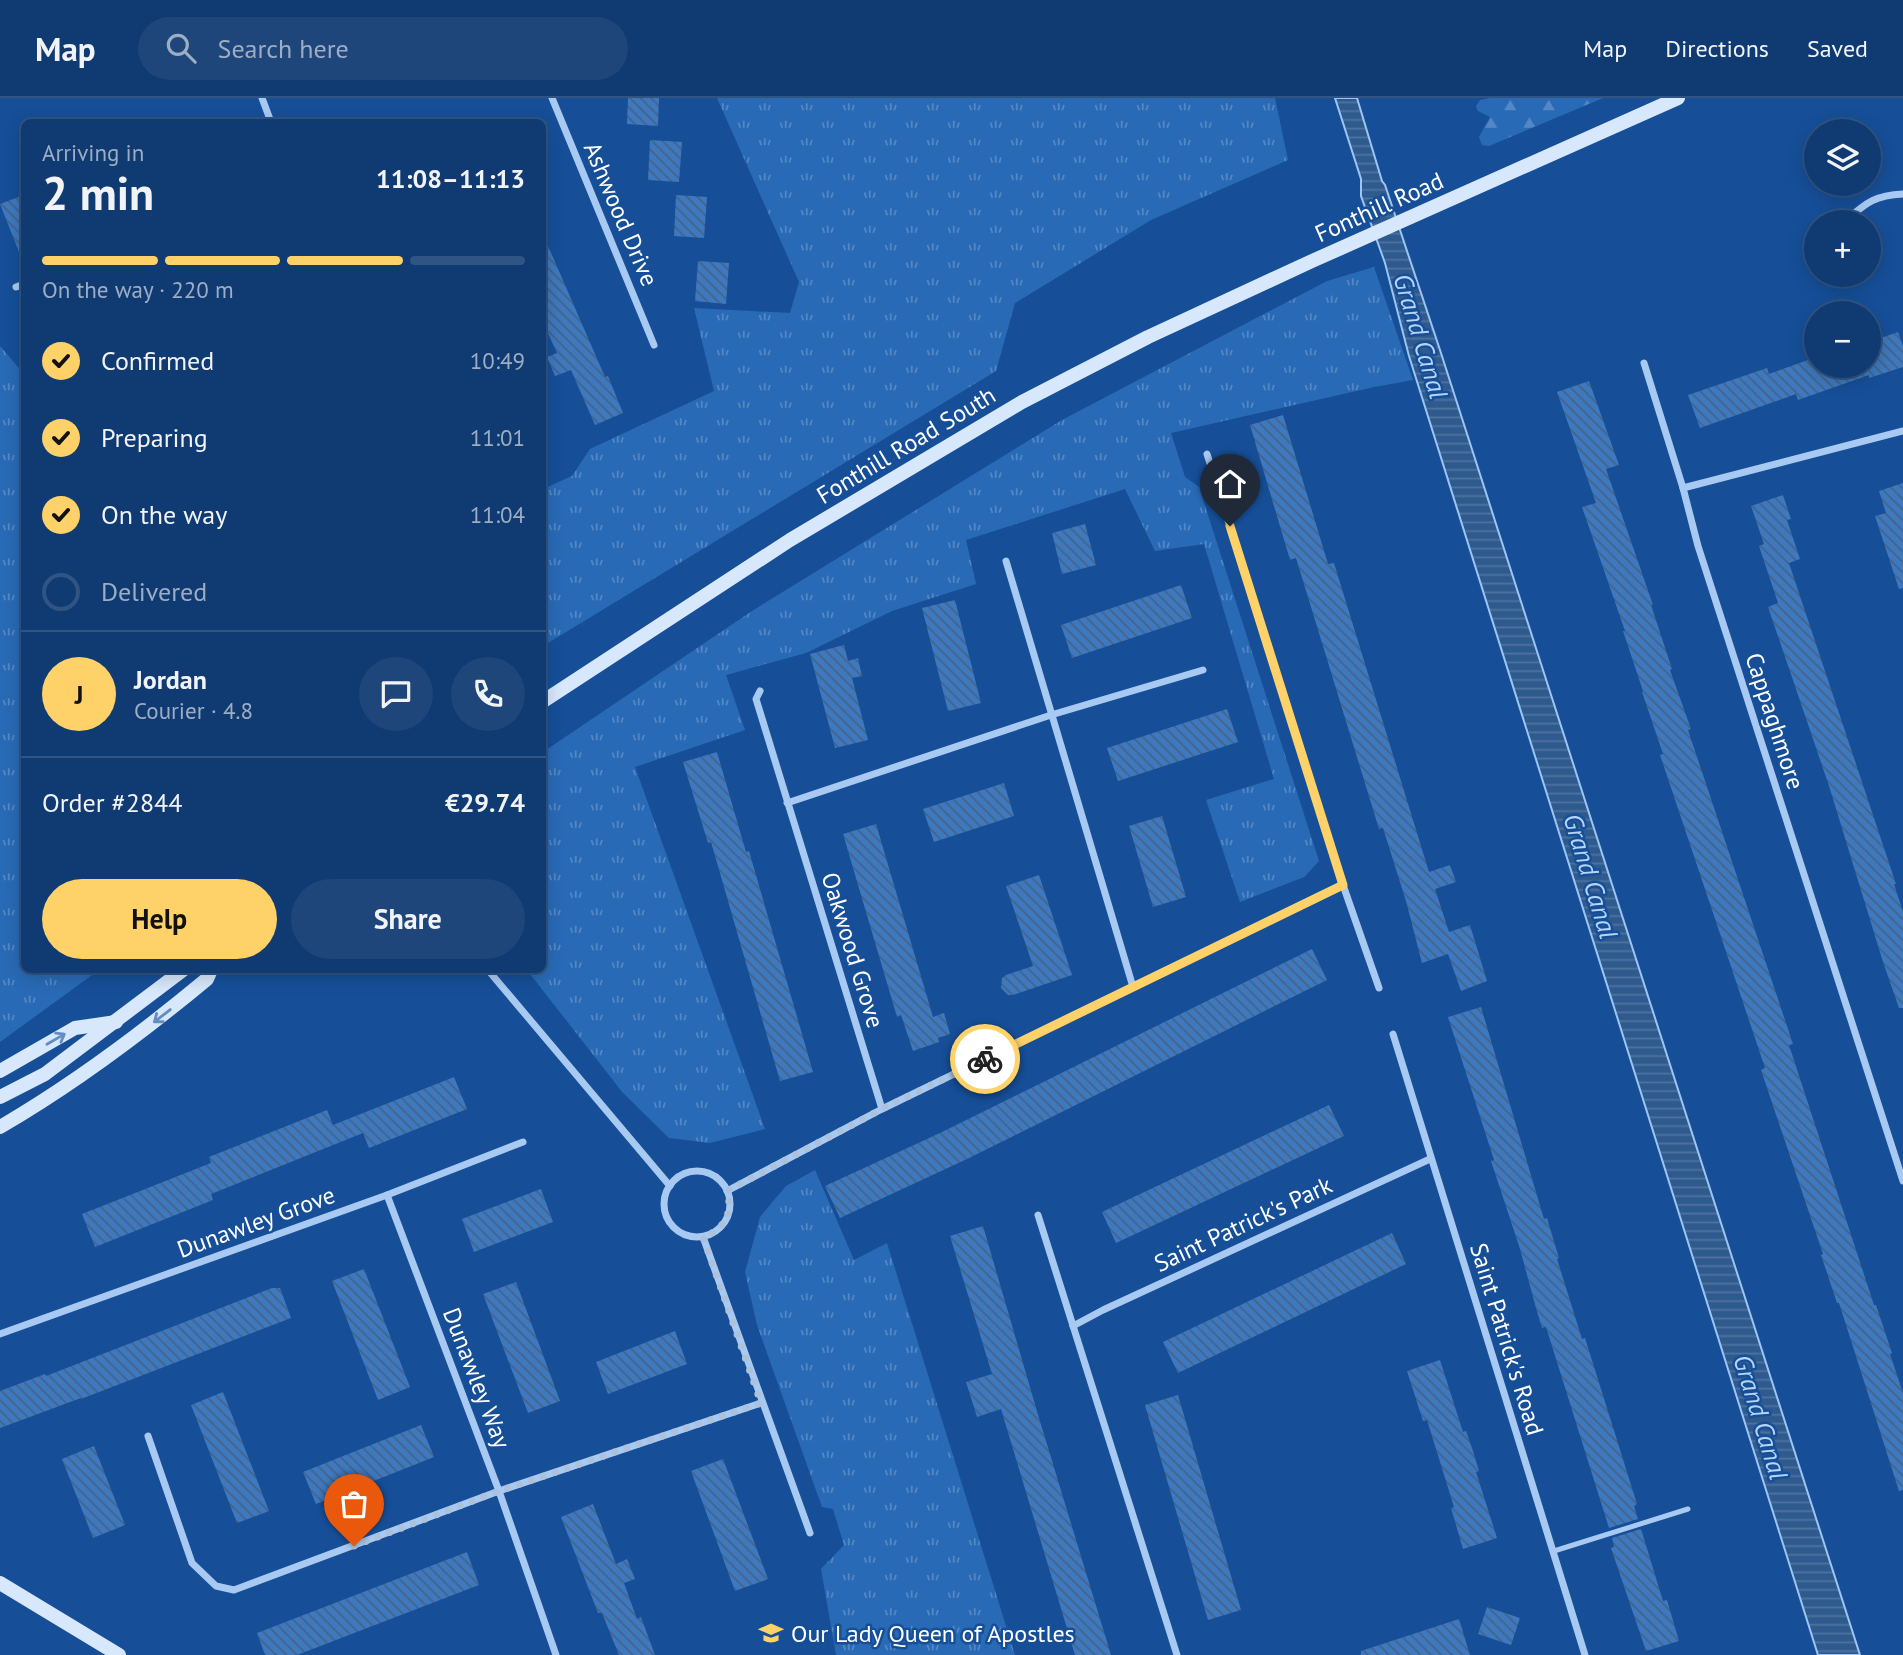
<!DOCTYPE html>
<html lang="en">
<head>
<meta charset="utf-8">
<style>
	body { margin:0; font-family:"PT Sans",sans-serif; background:#1e467a; color:#f1f3f6; height:100vh; display:flex; flex-direction:column; font-size:26px; white-space:nowrap }
	* { box-sizing:border-box; margin:0 }
	p { font-size:23px; color:#9cadc4 }
	.icon { flex:none; width:38px; height:38px; fill:none; stroke:currentColor; stroke-width:2; stroke-linecap:round; stroke-linejoin:round }
	.map { position:relative; flex:1; overflow:hidden }
	.panel { position:absolute; left:21px; top:21px; width:525px; height:854px; display:flex; flex-direction:column; background:#103b72; border-radius:10px; box-shadow:0 4px 18px #0003,0 0 0 2px #305584 }
	.panel>* { flex:none }
	.buttons { position:absolute; left:1804px; top:21px; display:grid; gap:14px }
	.buttons a { display:grid; place-items:center; width:77px; height:77px; border-radius:50%; background:#103b72; box-shadow:0 4px 18px #0003,0 0 0 2px #305584; font-size:35px }
	.pin { position:absolute; display:grid; place-items:center; width:60px; height:60px; color:#fff; margin:-72px -30px; border-radius:50% 50% 50% 0; rotate:-45deg; box-shadow:0 0 7px #0007 }
	.pin .icon { rotate:45deg }
	.courier { position:absolute; display:grid; place-items:center; width:70px; height:70px; margin:-35px; border:5px solid #ffd269; border-radius:50%; background:#fff; color:#222; box-shadow:0 2px 9px #0007 }
	.overview em { font-style:normal; font-weight:700 }
	.overview div { display:flex; flex-direction:column-reverse }
	.overview { display:flex; align-items:center; justify-content:space-between; height:119px; padding:0 21px }
	h1 { font-size:46px; font-weight:700; line-height:52px }
	.bar { display:grid; grid-template-columns:repeat(4,1fr); gap:10px 7px; align-content:center; height:84px; padding:0 21px }
	.bar i { height:9px; border-radius:5px; background:#305584 }
	.bar .selected { background:#ffd269 }
	.bar p { grid-column:span 4 }
	.line { display:flex; align-items:center; gap:18px; padding:0 21px; border-top:2px solid #305584 }
	.line div { flex:1 }
	.round { display:grid; place-items:center; flex:none; width:74px; height:74px; border-radius:37px; background:#1e467a }
	ol { padding:0 21px; list-style:none }
	li { display:flex; align-items:center; gap:21px; height:77px }
	li p { margin-inline-start:auto }
	li .icon { padding:7px; border-radius:50%; background:#ffd269; color:#111; stroke-width:4 }
	li:last-child { color:#9cadc4 }
	li i { width:38px; height:38px; border:4px solid #305584; border-radius:50% }
	.button { display:flex; gap:14px; margin-top:auto; padding:14px 21px }
	.button a { flex:1; height:80px; border-radius:42px; background:#ffd269; color:#111; font-size:28px; font-weight:700; line-height:80px; text-align:center }
	.button a+a { background:#1e467a; color:#f1f3f6 }
	header { display:flex; align-items:center; gap:42px; box-sizing:border-box; height:98px; padding:0 35px; background:#103b72; border-bottom:2px solid #305584 }
	header strong { font-size:33px }
	nav { display:flex; gap:38px; margin-inline-start:auto; font-size:24px }
	.search { width:490px; height:63px; background:#1e467a; display:flex; align-items:center; gap:18px; box-sizing:border-box; padding:0 24px; border-radius:38px; color:#9cadc4; font-size:26px }
	.map>svg:first-child { display:block }
	.grass { fill:url(#grass-tufts) }
	.forest { fill:url(#forest-firs) }
	.water { fill:url(#water-rules); stroke:#9bc5f5; stroke-width:2 }
	.building { fill:url(#building-back-hatch) }
	.lines { fill:none; stroke-linecap:round; stroke-linejoin:round }
	.lane { stroke:#a8caf2; stroke-width:5 }
	.street { stroke:#a8caf2; stroke-width:7 }
	.secondary { stroke:#d7e7fc; stroke-width:14 }
	.oneway { stroke:#638cc0 }
	.done { stroke:#adc1db; stroke-width:7; stroke-dasharray:0 12.6 }
	.route { stroke:#ffd269; stroke-width:9 }
	.labels { text-anchor:middle; dominant-baseline:central; stroke-width:5; stroke-linejoin:round; paint-order:stroke }
	.street-label { font-size:24px; fill:#fff; stroke:#164f98 }
	.poi-label { font-size:24px; fill:#fff; stroke:#164f98; text-anchor:start }
	.water-label { font-size:26px; font-style:italic; fill:#b5d4f8; stroke:#164f98 }
</style>
</head>
<body>
<header>
<strong>Map</strong>
<div class="search"><svg class="icon" aria-label="search" viewBox="0 0 24 24"><circle cx="10" cy="10" r="6"/><path d="M15 15l6 6"/></svg>Search here</div>
<nav><a>Map</a><a>Directions</a><a>Saved</a></nav>
</header>
<div class="map">
<svg width="1903" height="1557" viewBox="0 0 1903 1557">
	<defs>
		<pattern id="grass-tufts" width="24" height="20" patternUnits="userSpaceOnUse" patternTransform="scale(1.75)"><rect width="24" height="20" fill="#296ab6"/><path d="M3 7l-1-3M5 7V3M7 7l1-3M15 17l-1-3M17 17v-4M19 17l1-3" fill="none" stroke="#5488c5"/></pattern>
		<pattern id="forest-firs" width="22" height="20" patternUnits="userSpaceOnUse" patternTransform="scale(1.75)"><rect width="22" height="20" fill="#296ab6"/><path d="M5 1l3.5 6h-7zM16 11l3.5 6h-7z" fill="#5488c5"/></pattern>
		<pattern id="water-rules" width="6" height="5" patternUnits="userSpaceOnUse" patternTransform="scale(1.75)"><rect width="6" height="5" fill="#2f5a8e"/><path d="M0 2.5h6" fill="none" stroke="#4e739f"/></pattern>
		<pattern id="building-back-hatch" width="6" height="6" patternUnits="userSpaceOnUse" patternTransform="scale(1.75)"><rect width="6" height="6" fill="#3e79bf"/><path d="M-1 5l2 2M0 0l6 6M5-1l2 2" fill="none" stroke="#456286"/></pattern>
	</defs>
	<rect width="100%" height="100%" fill="#164f98"/>
	<!-- grass -->
	<g class="grass">
		<polygon points="717,0 1275,0 1288,62 1151,122 1015,205 996,273 543,548 543,391 572,378 590,351 714,293 694,210 790,215 799,184"/>
		<polygon points="1374,169 1413,282 1374,289 1171,335 1185,379 1199,389 1319,763 1304,779 1240,804 1206,702 1274,681 1204,446 1155,453 1125,391 966,442 976,486 892,513 806,555 726,577 745,632 635,669 765,1031 710,1045 669,1040 623,995 527,872 542,872 543,654 752,513 1062,322 1327,183"/>
		<polygon points="0,248 24,276 24,872 99,872 0,944"/>
		<polygon points="815,1072 854,1162 887,1145 1015,1557 836,1557 821,1471 844,1447 833,1411 822,1409 757,1227 745,1174 760,1119 786,1088"/>
	</g>
	<!-- forest -->
	<polygon class="forest" points="1490,0 1603,0 1489,48 1482,47 1479,39 1490,19 1478,13 1476,8 1480,2"/>
	<!-- water -->
	<polygon class="water" points="1335,0 1357,0 1382,83 1385,87 1440,252 1860,1557 1818,1557 1409,258 1385,165 1361,98 1361,81"/>
	<!-- building -->
	<g class="building">
		<polygon points="628,0 659,0 658,28 627,26"/>
		<polygon points="650,42 682,44 679,84 648,82"/>
		<polygon points="24,97 24,164 23,164 0,106"/>
		<polygon points="676,97 707,99 704,140 674,138"/>
		<polygon points="542,134 605,279 608,278 623,315 595,327 571,272 555,278 547,259 557,255 542,222"/>
		<polygon points="698,163 729,165 726,206 695,203"/>
		<polygon points="1898,234 1903,248 1903,269 1869,280 1869,277 1798,302 1796,296 1700,330 1688,297 1767,270 1769,276 1816,259 1816,268 1869,268 1869,244"/>
		<polygon points="1589,283 1619,367 1606,371 1653,507 1651,507 1672,571 1670,572 1691,631 1688,632 1793,946 1789,947 1874,1207 1876,1207 1892,1255 1890,1256 1903,1295 1903,1392 1899,1393 1839,1205 1837,1205 1821,1157 1823,1156 1761,972 1765,970 1660,657 1663,656 1642,594 1643,593 1623,533 1625,533 1582,409 1596,405 1557,294"/>
		<polygon points="1283,317 1328,466 1334,465 1429,774 1450,767 1456,784 1435,791 1449,834 1470,827 1487,883 1461,893 1448,856 1422,865 1406,803 1383,730 1379,731 1296,460 1290,462 1250,327"/>
		<polygon points="1903,385 1903,490 1899,491 1875,418 1886,415 1879,393"/>
		<polygon points="1783,397 1791,421 1787,422 1800,461 1789,465 1896,786 1894,786 1903,814 1903,910 1899,910 1883,864 1829,688 1768,509 1778,505 1759,448 1764,446 1751,408"/>
		<polygon points="1085,426 1096,467 1062,476 1052,435"/>
		<polygon points="1181,487 1192,520 1072,560 1061,527"/>
		<polygon points="955,502 981,605 948,613 922,510"/>
		<polygon points="844,547 848,563 858,560 862,578 852,580 868,642 835,650 810,556"/>
		<polygon points="1227,611 1238,644 1118,683 1107,650"/>
		<polygon points="717,654 746,754 749,753 813,974 780,983 711,744 708,745 683,664"/>
		<polygon points="1004,685 1014,718 934,744 923,711"/>
		<polygon points="1162,718 1186,799 1153,809 1129,728"/>
		<polygon points="876,726 933,919 944,915 950,936 938,940 939,944 913,953 901,917 897,919 843,736"/>
		<polygon points="1039,777 1072,877 1013,897 1008,897 1001,890 1002,880 1006,877 1033,868 1006,788"/>
		<polygon points="1312,851 1327,882 967,1061 840,1120 825,1088 940,1035"/>
		<polygon points="1481,909 1544,1121 1547,1120 1559,1160 1557,1161 1582,1241 1585,1240 1637,1406 1634,1408 1638,1421 1609,1430 1546,1229 1542,1230 1536,1210 1520,1151 1491,1063 1494,1062 1448,919"/>
		<polygon points="454,979 467,1011 369,1050 363,1035 211,1096 213,1102 95,1149 82,1116 211,1065 209,1059 327,1012 333,1027"/>
		<polygon points="1329,1007 1344,1038 1116,1145 1102,1114"/>
		<polygon points="541,1091 553,1124 474,1154 462,1121"/>
		<polygon points="983,1128 1039,1320 1111,1557 1075,1557 1001,1311 977,1319 966,1284 992,1276 950,1138"/>
		<polygon points="1392,1135 1406,1166 1178,1275 1163,1244"/>
		<polygon points="364,1171 410,1289 378,1302 332,1183"/>
		<polygon points="516,1184 560,1303 528,1315 483,1196"/>
		<polygon points="272,1190 280,1190 291,1220 81,1301 81,1300 0,1330 0,1293 45,1276 46,1278"/>
		<polygon points="675,1233 687,1266 608,1296 596,1264"/>
		<polygon points="1440,1262 1463,1334 1466,1333 1473,1353 1479,1373 1476,1374 1497,1440 1463,1451 1451,1410 1454,1409 1427,1322 1423,1323 1407,1273"/>
		<polygon points="223,1294 269,1413 237,1425 191,1307"/>
		<polygon points="1178,1297 1241,1512 1208,1522 1145,1307"/>
		<polygon points="421,1327 434,1359 316,1406 303,1374"/>
		<polygon points="94,1348 125,1427 93,1440 62,1361"/>
		<polygon points="723,1361 768,1481 735,1493 691,1373"/>
		<polygon points="593,1406 616,1466 627,1461 635,1481 624,1485 637,1521 641,1519 655,1557 619,1557 602,1515 598,1515 561,1419"/>
		<polygon points="1641,1431 1663,1503 1667,1502 1679,1543 1646,1553 1611,1450 1614,1449 1612,1440"/>
		<polygon points="467,1454 479,1487 297,1557 265,1557 257,1535"/>
		<polygon points="1487,1509 1520,1520 1511,1547 1478,1536"/>
		<polygon points="1459,1521 1470,1557 1361,1557 1361,1553"/>
	</g>
	<g class="lines">
		<!-- lane -->
		<polyline class="lane" points="1554,1453 1688,1411"/>
		<!-- street -->
		<g class="street">
			<polyline points="262,0 271,24"/>
			<polyline points="552,0 654,247"/>
			<path d="M1844,124C1865,106 1874,97 1903,96"/>
			<polyline points="16,189 24,186"/>
			<polyline points="1644,265 1683,390"/>
			<polyline points="1903,333 1683,390 1698,448 1903,1083"/>
			<polyline points="1207,356 1343,787 1379,890"/>
			<polyline points="1006,463 1133,889"/>
			<polyline points="760,593 756,601 882,1011"/>
			<polyline points="787,705 1051,617 1203,572"/>
			<polyline points="488,872 670,1088"/>
			<polyline points="1393,936 1585,1557"/>
			<circle cx="697" cy="1106" r="33"/>
			<polyline points="727,1093 882,1011 1343,787"/>
			<polyline points="387,1097 499,1393 556,1557"/>
			<polyline points="1038,1117 1177,1557"/>
			<polyline points="703,1139 810,1435"/>
			<polyline points="1073,1228 1103,1212 1430,1061"/>
			<polyline points="0,1236 387,1097 523,1044"/>
			<polyline points="148,1338 192,1465 216,1488 234,1492 499,1393 761,1305"/>
		</g>
		<!-- secondary -->
		<g class="secondary">
			<polyline points="542,604 790,442 1022,304 1148,239 1312,163 1678,0"/>
			<polyline points="0,973 75,930 116,924"/>
			<polyline points="0,999 45,976 183,872"/>
			<path d="M0,1029C74,986 142,935 207,881L211,872"/>
			<polyline points="0,1485 119,1557"/>
		</g>
	</g>
	<!-- one-way arrows -->
	<defs><path id="oneway-shaft" d="M-6 0H5M1.5-3L5.5 0L1.5 3" fill="none" stroke-width="1.6" stroke-linecap="round" stroke-linejoin="round" transform="scale(1.75)"/></defs>
	<g class="oneway">
		<use href="#oneway-shaft" transform="translate(162 918) rotate(142)"/>
		<use href="#oneway-shaft" transform="translate(56 941) rotate(-30)"/>
	</g>
	<g class="lines">
		<!-- done -->
		<path class="done" d="M354,1448L499,1393L761,1305L703,1139C725,1131 733,1115 727,1093L882,1011L985,961"/>
		<!-- route -->
		<polyline class="route" points="985,961 1343,787 1230,428"/>
	</g>
	<!-- icons -->
	<defs>
		<g id="school-bare" transform="scale(1.89)"><path d="M0-5L7-2L0 1L-7-2ZM-4 1L0 2.5L4 1V4Q0 6-4 4Z" fill="#ffd269" stroke="#164f98" stroke-width="2.5" paint-order="stroke"/></g>
	</defs>
	<g fill-rule="evenodd">
		<use href="#school-bare" x="771" y="1535"/>
	</g>
	<g class="labels">
		<!-- street labels -->
		<g class="street-label">
			<text transform="translate(1379 109) rotate(-24)">Fonthill Road</text>
			<text transform="translate(621 116) rotate(67)">Ashwood Drive</text>
			<text transform="translate(906 347) rotate(-31)">Fonthill Road South</text>
			<text transform="translate(1775 623) rotate(72)">Cappaghmore</text>
			<text transform="translate(853 852) rotate(73)">Oakwood Grove</text>
			<text transform="translate(256 1124) rotate(-20)">Dunawley Grove</text>
			<text transform="translate(1243 1126) rotate(-25)">Saint Patrick's Park</text>
			<text transform="translate(1507 1241) rotate(73)">Saint Patrick's Road</text>
			<text transform="translate(477 1280) rotate(69)">Dunawley Way</text>
		</g>
		<!-- poi labels -->
		<g class="poi-label">
			<text x="791" y="1535">Our Lady Queen of Apostles</text>
		</g>
		<!-- water labels -->
		<g class="water-label">
			<text transform="translate(1421 238) rotate(73)">Grand Canal</text>
			<text transform="translate(1591 778) rotate(73)">Grand Canal</text>
			<text transform="translate(1761 1319) rotate(73)">Grand Canal</text>
		</g>
	</g>
</svg>
<div class="buttons">
<a><svg class="icon" aria-label="layers" viewBox="0 0 24 24"><path d="M12 4l9 5-9 5-9-5zM3 14l9 5 9-5"/></svg></a>
<a>+</a>
<a>−</a>
</div>
<div class="pin" style="left:354px;top:1448px;background:#ea580c"><svg class="icon" aria-label="bag" viewBox="0 0 24 24"><path d="M5 8h14l-1 12H6zM9 8a3 3 0 0 1 6 0"/></svg></div>
<div class="pin" style="left:1230px;top:428px;background:#1f2937"><svg class="icon" aria-label="home" viewBox="0 0 24 24"><path d="M3 11l9-7 9 7M6 9v11h12V9"/></svg></div>
<div class="courier" style="left:985px;top:961px"><svg class="icon" aria-label="bike" viewBox="0 0 24 24"><circle cx="6" cy="16" r="4"/><circle cx="18" cy="16" r="4"/><path d="M6 16l4-8h5l3 8M10 8l3 8H6M13 5h3"/></svg></div>
<section class="panel">
<div class="overview"><div><h1>2 min</h1><p>Arriving in</p></div><em>11:08–11:13</em></div>
<div class="bar"><i class="selected"></i><i class="selected"></i><i class="selected"></i><i></i><p>On the way · 220 m</p></div>
<ol>
<li><svg class="icon" aria-label="check" viewBox="0 0 24 24"><path d="M5 12l5 5 9-10"/></svg>Confirmed<p>10:49</p></li>
<li><svg class="icon" aria-label="check" viewBox="0 0 24 24"><path d="M5 12l5 5 9-10"/></svg>Preparing<p>11:01</p></li>
<li><svg class="icon" aria-label="check" viewBox="0 0 24 24"><path d="M5 12l5 5 9-10"/></svg>On the way<p>11:04</p></li>
<li><i></i>Delivered</li>
</ol>
<div class="line" style="height:126px"><b class="round" style="background:#ffd269;color:#111">J</b><div><b>Jordan</b><p>Courier · 4.8</p></div><a class="round"><svg class="icon" aria-label="chat" viewBox="0 0 24 24"><path d="M4 5h16v11H9l-5 4z"/></svg></a><a class="round"><svg class="icon" aria-label="phone" viewBox="0 0 24 24"><path d="M5 4h4l2 5-3 2q2 4 5 5l2-3 5 2v4C11 20 4 13 5 4z"/></svg></a></div>
<div class="line" style="height:91px"><div>Order #2844</div><b>€29.74</b></div>
<div class="button"><a>Help</a><a>Share</a></div>
</section>
</div>
</body>
</html>
